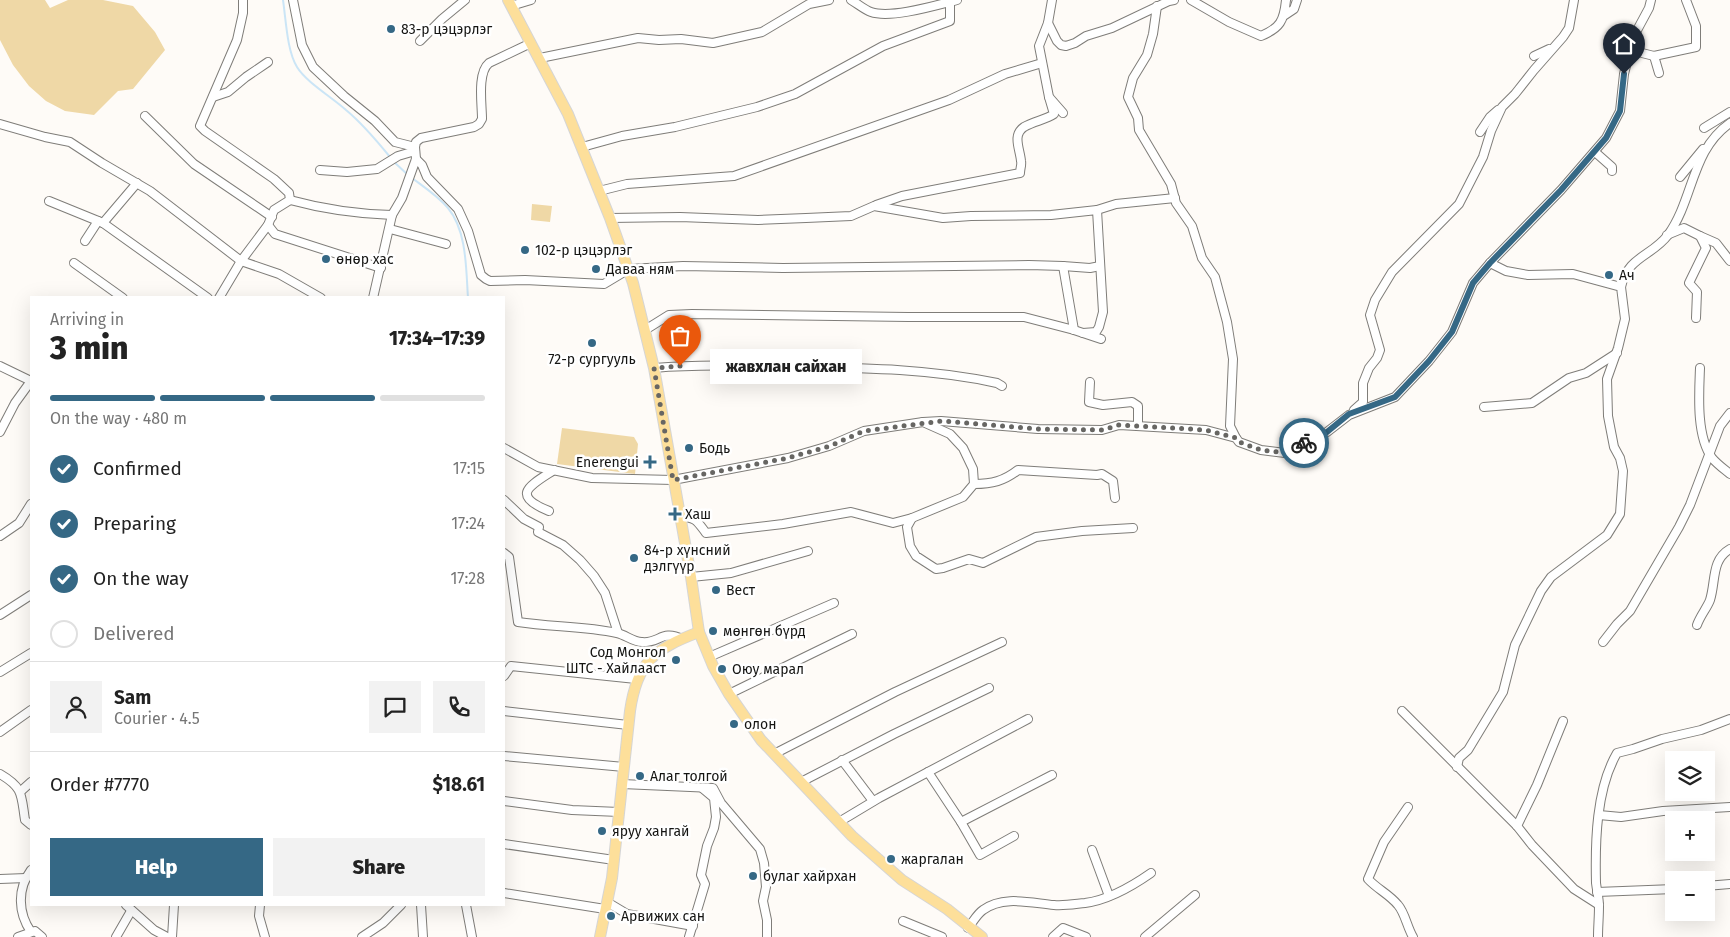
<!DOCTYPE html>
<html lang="en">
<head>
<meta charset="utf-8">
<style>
	body { margin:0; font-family:"Fira Sans",sans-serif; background:#f2f2f2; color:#222; height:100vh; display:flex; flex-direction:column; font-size:19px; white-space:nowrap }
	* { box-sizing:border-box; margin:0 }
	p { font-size:16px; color:#767676 }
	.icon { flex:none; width:28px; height:28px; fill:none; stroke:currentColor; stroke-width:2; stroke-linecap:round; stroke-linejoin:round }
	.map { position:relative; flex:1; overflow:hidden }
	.drawer { position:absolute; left:30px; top:296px; width:475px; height:610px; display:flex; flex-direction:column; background:#fff; border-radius:0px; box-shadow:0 5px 20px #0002 }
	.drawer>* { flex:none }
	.buttons { position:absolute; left:1665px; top:751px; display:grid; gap:10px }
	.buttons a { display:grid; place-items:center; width:50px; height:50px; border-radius:0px; background:#fff; box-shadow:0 5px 20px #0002; font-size:25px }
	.pin { position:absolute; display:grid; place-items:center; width:42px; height:42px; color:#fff; margin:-51px -21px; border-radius:50% 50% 50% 0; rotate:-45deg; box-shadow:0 0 5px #0007 }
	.pin .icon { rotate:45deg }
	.courier { position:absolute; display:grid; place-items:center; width:50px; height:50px; margin:-25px; border:4px solid #356885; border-radius:50%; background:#fff; color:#222; box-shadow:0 1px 6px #0007 }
	.bubble { position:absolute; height:35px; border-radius:0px; background:#fff; box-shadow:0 5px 20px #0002; font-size:16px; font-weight:800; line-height:35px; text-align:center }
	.overview em { font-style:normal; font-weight:800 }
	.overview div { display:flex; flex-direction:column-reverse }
	.overview { display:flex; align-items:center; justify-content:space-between; height:85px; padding:0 20px }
	h1 { font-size:32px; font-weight:800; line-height:38px }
	.bar { display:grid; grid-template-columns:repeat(4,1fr); gap:8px 5px; align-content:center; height:60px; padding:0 20px }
	.bar i { height:6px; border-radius:4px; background:#e0e0e0 }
	.bar .on { background:#356885 }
	.bar p { grid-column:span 4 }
	.line { display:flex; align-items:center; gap:12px; padding:0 20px; border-top:1px solid #e0e0e0 }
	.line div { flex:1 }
	.round { display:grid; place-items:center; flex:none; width:52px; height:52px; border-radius:0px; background:#f2f2f2 }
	ol { padding:0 20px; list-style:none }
	li { display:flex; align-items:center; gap:15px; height:55px }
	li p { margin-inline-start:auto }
	li .icon { padding:5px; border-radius:50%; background:#356885; color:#fff; stroke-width:4 }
	li:last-child { color:#767676 }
	li i { width:28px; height:28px; border:2px solid #e0e0e0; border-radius:50% }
	.cta { display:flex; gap:10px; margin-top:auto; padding:10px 20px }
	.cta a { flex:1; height:58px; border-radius:0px; background:#356885; color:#fff; font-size:20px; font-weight:800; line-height:58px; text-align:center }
	.cta a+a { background:#f2f2f2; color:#222 }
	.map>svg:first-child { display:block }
	.green { fill:#efd8a6 }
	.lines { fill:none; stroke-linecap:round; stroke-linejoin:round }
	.stream { stroke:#cbe5f6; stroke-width:2 }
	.minor-casing { stroke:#7f7d79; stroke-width:10 }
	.major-casing { stroke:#d5d5d5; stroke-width:12 }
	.minor { stroke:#fff; stroke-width:8 }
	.major { stroke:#fddf9a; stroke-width:10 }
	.done { stroke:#676663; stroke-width:5; stroke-dasharray:0 9 }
	.route { stroke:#356885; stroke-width:6 }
	.poi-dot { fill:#356885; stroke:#fff; stroke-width:2 }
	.labels { text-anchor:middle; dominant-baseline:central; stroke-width:5; stroke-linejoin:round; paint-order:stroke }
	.poi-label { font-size:14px; fill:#151513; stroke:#fff; text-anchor:start }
</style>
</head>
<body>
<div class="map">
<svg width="1730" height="937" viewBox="0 0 1730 937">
	<rect width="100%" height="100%" fill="#fefbf7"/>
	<!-- green -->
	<g class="green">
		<polygon points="0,0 45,0 50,8 68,0 103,0 133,6 155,32 165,50 133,89 118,91 94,115 65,111 46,101 29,86 13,65 0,40"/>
		<polygon points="532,204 552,206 550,222 531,220"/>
		<polygon points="562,428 634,437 638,444 635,474 557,464"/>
	</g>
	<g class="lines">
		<!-- stream -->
		<g class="stream">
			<path d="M283,0C286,20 287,51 297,67C306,82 333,98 346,110C363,124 377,141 390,157"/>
			<polyline points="393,161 408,175"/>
			<path d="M412,178C424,187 438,196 448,208C467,231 466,269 468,298"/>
		</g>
		<!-- minor casing -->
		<g class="minor-casing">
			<g id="minor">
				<polyline points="293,0 302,45 313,67 344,96 375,121 395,142 415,147"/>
				<path d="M851,0C858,4 865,10 871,12C891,19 937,5 957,0"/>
				<polyline points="1052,0 1048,23 1039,46 1049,97 1063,113"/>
				<path d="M1191,0L1229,22L1261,36C1280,28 1284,21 1286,0"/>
				<polyline points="511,6 531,0"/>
				<polyline points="1157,6 1153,34 1147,55 1133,78 1128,97 1138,118 1139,130 1171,184 1176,203 1192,226 1202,258 1215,277 1227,322 1233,359 1230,426 1236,438"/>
				<polyline points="1285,15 1294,9 1297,0"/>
				<polyline points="1048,23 1057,41 1061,45 1066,46 1075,43 1086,36 1112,28 1169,1 1174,0"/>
				<polyline points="420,41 442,19 465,0"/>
				<polyline points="1630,50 1654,56 1696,47 1696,26 1686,0"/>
				<polyline points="1534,56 1549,49"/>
				<polyline points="1654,56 1659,73"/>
				<polyline points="540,58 638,38 659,40 681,39 713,43 762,32 809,4 829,0"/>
				<polyline points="213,97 228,92 246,77 268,62"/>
				<polyline points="145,116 194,164 272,217"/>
				<polyline points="0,124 45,137 70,142 102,163 150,191 241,261 279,274 321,298"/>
				<polyline points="1704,128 1730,112"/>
				<polyline points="1480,132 1490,117 1498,110"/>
				<polyline points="582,147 622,136 675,127 757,107 795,94 883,46 950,21 950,2"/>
				<polyline points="1595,152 1612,167 1612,171"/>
				<polyline points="416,159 422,165 427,177 458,209 468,231 481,275 486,279 490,281 525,280 604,284 629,269 683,266 783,268 1029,265 1063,266 1090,268 1100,266"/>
				<polyline points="320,170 347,172 377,169 398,156 415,151"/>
				<polyline points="1680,177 1703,149"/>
				<polyline points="599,191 627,184 734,176 949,100 1005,74 1042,63"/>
				<path d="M290,200C323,209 358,214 392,215"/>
				<polyline points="49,201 103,223 208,298"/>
				<path d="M876,205L902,196L1020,173C1020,169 1022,164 1021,161C1020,149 1012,135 1024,127C1034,121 1045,120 1054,114L1049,97"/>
				<polyline points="1097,210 1116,204 1175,198"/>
				<polyline points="610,218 680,217 758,220 806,218 851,216 874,206 943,218 971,216 1051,215 1097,210 1103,312 1099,327 1096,332 1083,333"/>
				<polyline points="103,223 137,183"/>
				<polyline points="268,225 275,234 381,268"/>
				<polyline points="390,229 446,244"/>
				<polyline points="1667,235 1684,228 1700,236 1706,248 1689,283 1697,292 1696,318"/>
				<polyline points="1700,236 1716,243 1730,261"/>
				<polyline points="85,241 98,221"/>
				<polyline points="74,263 123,298"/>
				<polyline points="1063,266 1074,330"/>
				<path d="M1621,287C1628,256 1651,257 1668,235C1694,199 1691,150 1730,123"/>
				<polyline points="219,298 241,261 268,225 274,210 290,200 289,193 274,179 205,131 200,126 237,40 243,13 243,0"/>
				<path d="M373,298L392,215L402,198L416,159L415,147L416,142L421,138L474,127L479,124L482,119C482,104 477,73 489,63L531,43"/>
				<polyline points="645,330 669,315 692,314 908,317 1024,317 1074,330 1101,339"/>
				<polyline points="0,366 31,381"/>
				<path d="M654,368C703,364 753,366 803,367C868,368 932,369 997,383L1002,386"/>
				<path d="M1700,368C1699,394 1696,436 1712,458C1717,464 1724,469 1730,474"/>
				<polyline points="1090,382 1089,402 1103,405 1132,402 1138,406 1138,426"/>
				<polyline points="1484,407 1532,403 1569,378 1586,373 1617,353"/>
				<polyline points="1354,410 1363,402 1363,383 1369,368 1377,358 1380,350 1370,315 1375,300 1392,272 1459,204 1483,157 1491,131 1502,107 1515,94 1534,70 1563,37 1569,28 1574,0"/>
				<polyline points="923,422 941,421 1038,429 1102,430 1119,425 1206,430 1236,438 1239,442 1261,450 1285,453 1327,432 1349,415 1395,397 1429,361 1452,332 1473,283 1490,263 1561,190 1606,138 1620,111 1624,74 1630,50 1635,34 1649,8 1651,0"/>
				<polyline points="0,432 15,403 31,381"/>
				<polyline points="504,448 538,467 592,478 673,480 788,458 829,446 864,431 923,422 950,434 963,448 973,469 974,484 963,497 912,518 907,527 910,546 916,556 936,569 943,568 969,559 983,563 1036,537 1082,531 1133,528"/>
				<path d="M974,484C992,484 1004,481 1018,470L1097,475L1102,474L1113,481L1115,498"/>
				<polyline points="504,500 524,519 539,527 538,532 563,545 580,560 594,576 605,593 618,633"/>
				<path d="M549,511C509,495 531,485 554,470"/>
				<path d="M680,517C696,517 697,521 706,533L783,524L851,512L893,523L912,518"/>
				<polyline points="0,536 19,523 31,504"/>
				<path d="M504,553L509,557L518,622C551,627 585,626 617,633C626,635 633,642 642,642C659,644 662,629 682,639"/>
				<polyline points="691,577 731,573 808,551"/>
				<polyline points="0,615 31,595"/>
				<path d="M1697,625C1700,616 1707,608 1710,600C1716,581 1711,560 1730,549"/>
				<polyline points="1603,642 1617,624 1630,611 1679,527 1690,505 1720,426 1730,413"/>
				<polyline points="709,657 834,603"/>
				<polyline points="0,672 31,653"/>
				<polyline points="504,676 511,666 636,679"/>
				<polyline points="729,694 852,634"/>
				<polyline points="504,711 628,725"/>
				<polyline points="1402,711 1517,826 1532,845 1574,889 1599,905"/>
				<polyline points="0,732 31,710"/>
				<polyline points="774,754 895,692 1002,642"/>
				<polyline points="504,756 624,767"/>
				<polyline points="842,760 873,801"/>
				<polyline points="1457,767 1459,758 1468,750 1503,692 1515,645 1541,591 1551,577 1607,535 1620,514 1623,471 1620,458 1614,447 1608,416 1607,379 1618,348 1625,319 1621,287 1573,274 1528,275 1506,271 1490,263"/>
				<polyline points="928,772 961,822 980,855 1014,836"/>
				<path d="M0,774C24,788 21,795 25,820L31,825"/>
				<polyline points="801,782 894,734 989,688"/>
				<polyline points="622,784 713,788 721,803 760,849 764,863 766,887 763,901 767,920 767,937"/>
				<polyline points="21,791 31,782"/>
				<polyline points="504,801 572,810 619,812"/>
				<path d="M1408,807L1384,842L1368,879C1377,889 1389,894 1398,905C1405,913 1407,927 1413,937"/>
				<polyline points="1599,815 1621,817 1663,811 1730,807"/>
				<polyline points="839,822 879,798 1028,719"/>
				<polyline points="961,822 1052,775"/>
				<polyline points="1517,826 1537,785 1563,721"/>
				<polyline points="504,844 614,860"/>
				<polyline points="1092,850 1109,896"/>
				<polyline points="0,879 26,878"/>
				<polyline points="1706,886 1730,884"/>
				<polyline points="1597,892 1674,889"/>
				<polyline points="504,893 605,909"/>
				<polyline points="607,902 627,914 693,926"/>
				<polyline points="126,905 154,930 167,937"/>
				<polyline points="260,905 259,916 265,937"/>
				<polyline points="421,905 423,937"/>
				<polyline points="466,905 472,937"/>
				<polyline points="903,921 942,937"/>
				<path d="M968,928C973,922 977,914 983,910C1003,895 1031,903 1054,905C1064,906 1075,904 1085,903C1109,900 1131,887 1151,873"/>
				<path d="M31,932C18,913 17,889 31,870"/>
				<polyline points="18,937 35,931 42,937"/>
				<polyline points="116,937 131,911"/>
				<polyline points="172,937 174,905"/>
				<polyline points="362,937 383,923 401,905"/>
				<polyline points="689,937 705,884 701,875 707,846 714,828 716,817 714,798 702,788"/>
				<polyline points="1053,937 1063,928 1086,937"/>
				<polyline points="1145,937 1195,895"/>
				<path d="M1598,937C1598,927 1599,917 1599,906C1599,899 1597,891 1596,883C1595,842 1596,789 1617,753L1633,749L1662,739L1701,730L1730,719"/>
			</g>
		</g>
		<!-- major casing -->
		<g class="major-casing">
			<g id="major">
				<polyline points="508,0 568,114 610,218 633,283 654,368 691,577 699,632 713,666 729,694 761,740 852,836 902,880 947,909 982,937"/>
				<path d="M600,937L612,878L630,711C637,662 654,649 699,632"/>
			</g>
		</g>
		<!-- minor -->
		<use href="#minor" class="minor"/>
		<!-- major -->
		<use href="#major" class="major"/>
	</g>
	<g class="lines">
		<!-- done -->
		<polyline class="done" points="680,366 654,368 673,480 788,458 830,446 864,431 942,421 1038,429 1102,430 1119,425 1206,430 1236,438 1239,442 1261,450 1285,453 1304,443"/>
		<!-- route -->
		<polyline class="route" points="1304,443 1327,432 1349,414 1395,397 1429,361 1452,332 1473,283 1490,263 1561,190 1606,138 1620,111 1624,74"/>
	</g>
	<!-- markers -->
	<g class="poi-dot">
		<circle cx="391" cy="29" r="5"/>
		<circle cx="525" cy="250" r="5"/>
		<circle cx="326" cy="259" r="5"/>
		<circle cx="596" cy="269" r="5"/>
		<circle cx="1609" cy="275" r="5"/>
		<circle cx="592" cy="343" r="5"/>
		<circle cx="689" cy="448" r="5"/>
		<path d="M647.5 454.5h5v5h5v5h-5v5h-5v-5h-5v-5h5z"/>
		<path d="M672.5 506.5h5v5h5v5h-5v5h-5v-5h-5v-5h5z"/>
		<circle cx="634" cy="558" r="5"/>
		<circle cx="716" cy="590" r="5"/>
		<circle cx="713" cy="631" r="5"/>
		<circle cx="676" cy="660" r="5"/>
		<circle cx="722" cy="669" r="5"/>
		<circle cx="734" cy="724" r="5"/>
		<circle cx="640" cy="776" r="5"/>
		<circle cx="602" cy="831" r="5"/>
		<circle cx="891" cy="859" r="5"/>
		<circle cx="753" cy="876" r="5"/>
		<circle cx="611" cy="916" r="5"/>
	</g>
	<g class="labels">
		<!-- poi labels -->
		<g class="poi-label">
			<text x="401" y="29">83-р цэцэрлэг</text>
			<text x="535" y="250">102-р цэцэрлэг</text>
			<text x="336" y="259">өнөр хас</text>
			<text x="606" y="269">Даваа ням</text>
			<text x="1619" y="275">Ач</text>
			<text x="592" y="359" text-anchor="middle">72-р сургууль</text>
			<text x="699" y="448">Бодь</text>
			<text x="639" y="462" text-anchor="end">Enerengui</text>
			<text x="685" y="514">Хаш</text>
			<text x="644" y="550">84-р хүнсний<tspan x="644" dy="16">дэлгүүр</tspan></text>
			<text x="726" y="590">Вест</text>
			<text x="723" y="631">мөнгөн бүрд</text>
			<text x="666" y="652" text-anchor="end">Сод Монгол<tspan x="666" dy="16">ШТС - Хайлааст</tspan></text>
			<text x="732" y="669">Оюу марал</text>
			<text x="744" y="724">олон</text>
			<text x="650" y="776">Алаг толгой</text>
			<text x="612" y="831">яруу хангай</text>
			<text x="901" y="859">жаргалан</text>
			<text x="763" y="876">булаг хайрхан</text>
			<text x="621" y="916">Арвижих сан</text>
		</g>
	</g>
</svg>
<div class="buttons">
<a><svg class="icon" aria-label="layers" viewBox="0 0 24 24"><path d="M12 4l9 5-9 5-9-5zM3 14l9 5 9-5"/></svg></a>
<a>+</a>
<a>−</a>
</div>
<div class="pin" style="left:680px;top:366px;background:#ea580c"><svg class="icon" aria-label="bag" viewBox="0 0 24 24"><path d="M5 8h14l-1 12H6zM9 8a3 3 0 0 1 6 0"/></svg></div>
<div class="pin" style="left:1624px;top:74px;background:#1f2937"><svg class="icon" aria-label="home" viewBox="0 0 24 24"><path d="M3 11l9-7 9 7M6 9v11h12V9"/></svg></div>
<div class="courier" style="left:1304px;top:443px"><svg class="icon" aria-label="bike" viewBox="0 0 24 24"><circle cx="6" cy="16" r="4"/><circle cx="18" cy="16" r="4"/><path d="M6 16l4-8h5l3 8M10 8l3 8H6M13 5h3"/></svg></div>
<div class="bubble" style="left:710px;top:349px;width:152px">жавхлан сайхан</div>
<section class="drawer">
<div class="overview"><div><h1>3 min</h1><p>Arriving in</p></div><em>17:34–17:39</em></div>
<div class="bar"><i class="on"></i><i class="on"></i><i class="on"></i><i></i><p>On the way · 480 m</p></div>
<ol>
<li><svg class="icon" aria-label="check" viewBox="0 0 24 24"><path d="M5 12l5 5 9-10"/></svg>Confirmed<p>17:15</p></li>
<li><svg class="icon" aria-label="check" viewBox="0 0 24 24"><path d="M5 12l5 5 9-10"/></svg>Preparing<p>17:24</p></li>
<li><svg class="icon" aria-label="check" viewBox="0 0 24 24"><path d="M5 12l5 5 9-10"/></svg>On the way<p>17:28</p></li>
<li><i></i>Delivered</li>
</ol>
<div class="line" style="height:90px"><a class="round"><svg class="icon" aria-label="person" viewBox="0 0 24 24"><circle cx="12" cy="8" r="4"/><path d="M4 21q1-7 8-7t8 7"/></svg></a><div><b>Sam</b><p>Courier · 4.5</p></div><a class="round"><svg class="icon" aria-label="chat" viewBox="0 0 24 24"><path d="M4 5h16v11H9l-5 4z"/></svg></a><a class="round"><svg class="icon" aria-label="phone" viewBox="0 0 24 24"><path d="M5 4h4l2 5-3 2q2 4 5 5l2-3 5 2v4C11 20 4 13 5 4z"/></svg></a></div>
<div class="line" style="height:65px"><div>Order #7770</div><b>$18.61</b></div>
<div class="cta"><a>Help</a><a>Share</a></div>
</section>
</div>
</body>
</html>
